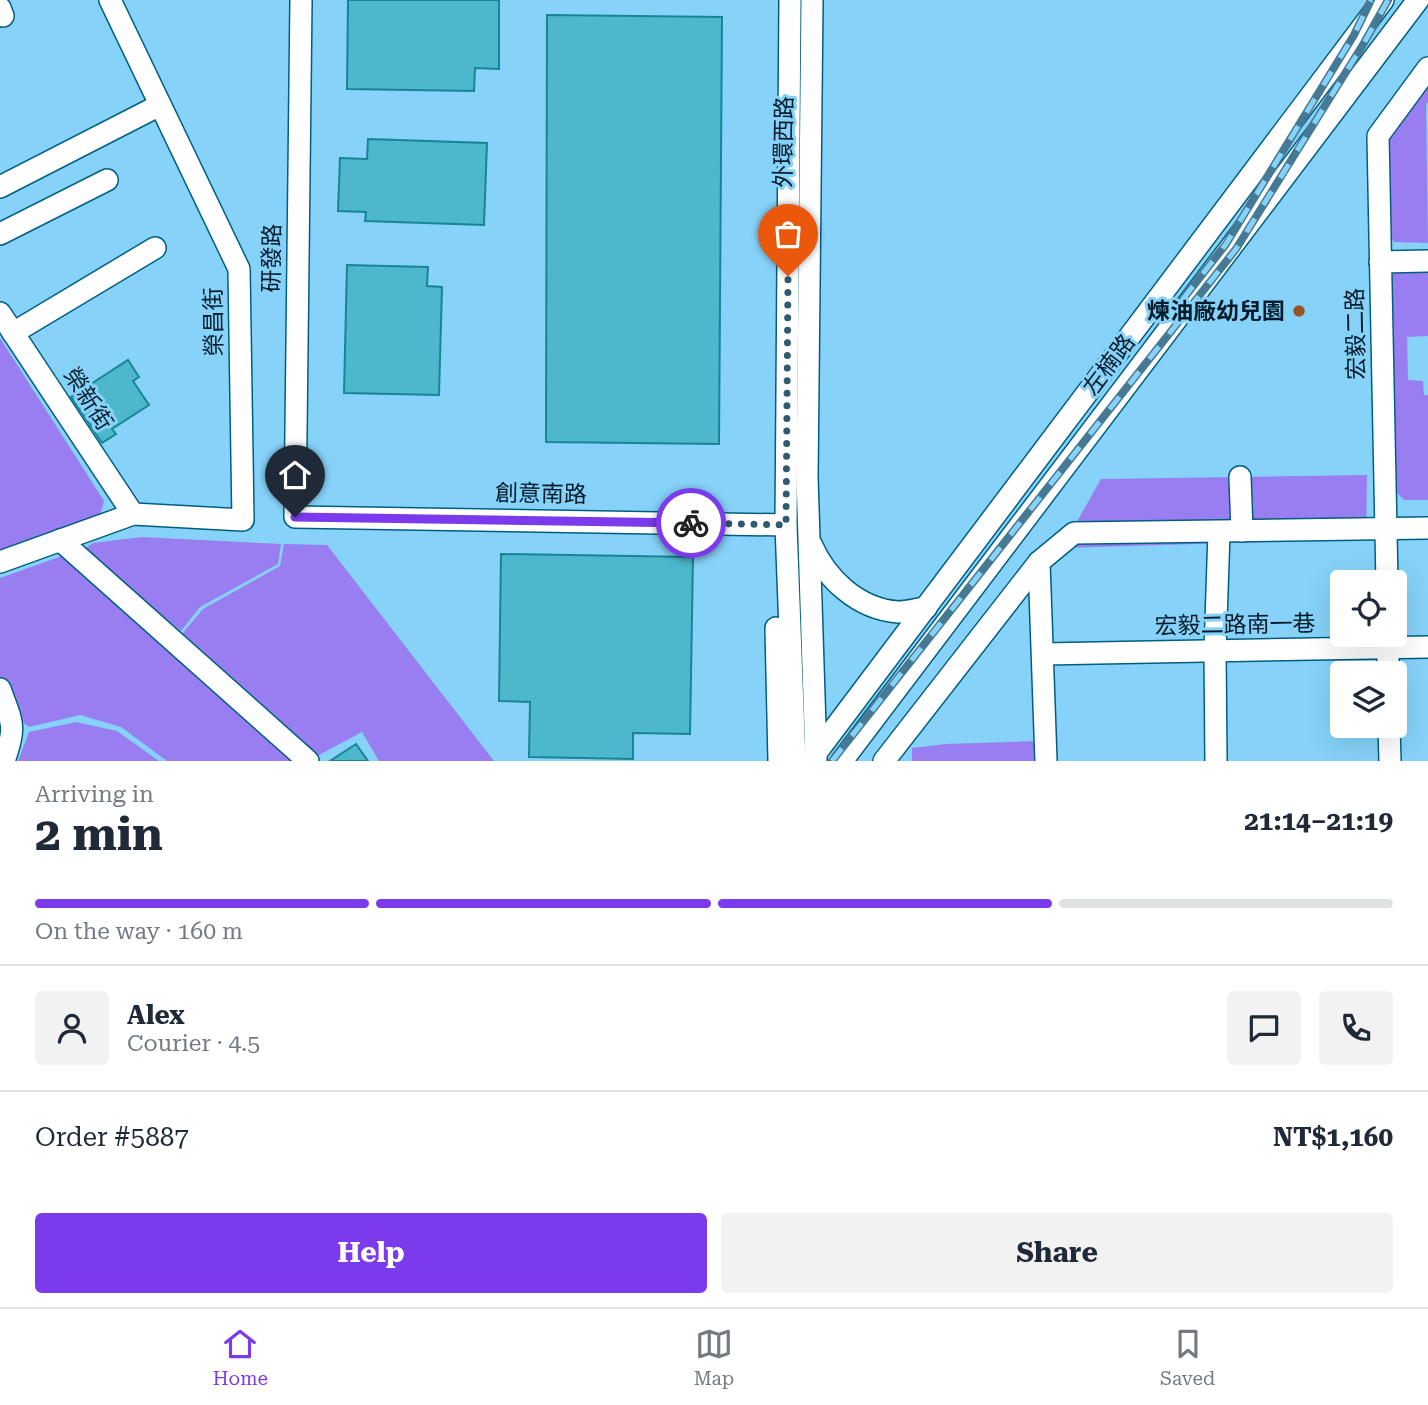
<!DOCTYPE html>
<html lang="en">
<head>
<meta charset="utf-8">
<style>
	body { margin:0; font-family:"Roboto Serif","Noto Sans TC",serif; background:#f2f2f3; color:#1f2937; height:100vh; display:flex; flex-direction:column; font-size:26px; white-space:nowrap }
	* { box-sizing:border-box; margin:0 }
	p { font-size:23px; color:#747a83 }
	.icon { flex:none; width:38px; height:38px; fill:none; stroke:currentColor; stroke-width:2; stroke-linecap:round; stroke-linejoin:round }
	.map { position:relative; height:761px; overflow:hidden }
	.sheet { display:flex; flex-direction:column; background:#fff; flex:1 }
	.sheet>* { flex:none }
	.fabs { position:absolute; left:1330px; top:570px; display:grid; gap:14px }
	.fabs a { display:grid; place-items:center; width:77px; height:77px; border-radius:7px; background:#fff; box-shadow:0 7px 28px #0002; font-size:35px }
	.pin { position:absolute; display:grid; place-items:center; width:60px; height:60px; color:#fff; margin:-72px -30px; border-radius:50% 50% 50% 0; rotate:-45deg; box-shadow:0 0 7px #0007 }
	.pin .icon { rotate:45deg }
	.courier { position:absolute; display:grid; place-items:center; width:70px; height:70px; margin:-35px; border:5px solid #7c3aed; border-radius:50%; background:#fff; color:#222; box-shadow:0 2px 9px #0007 }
	.summary em { font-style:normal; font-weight:700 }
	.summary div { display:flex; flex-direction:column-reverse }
	.summary { display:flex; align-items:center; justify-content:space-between; height:119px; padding:0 35px }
	h1 { font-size:46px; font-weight:700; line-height:52px }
	.bar { display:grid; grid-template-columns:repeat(4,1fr); gap:10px 7px; align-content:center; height:84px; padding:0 35px }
	.bar i { height:9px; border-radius:5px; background:#e0e1e3 }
	.bar .current { background:#7c3aed }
	.bar p { grid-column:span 4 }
	.line { display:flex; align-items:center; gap:18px; padding:0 35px; border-top:2px solid #e0e1e3 }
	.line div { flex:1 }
	.round { display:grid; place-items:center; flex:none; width:74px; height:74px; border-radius:7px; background:#f2f2f3 }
	.button { display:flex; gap:14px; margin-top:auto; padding:14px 35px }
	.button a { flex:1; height:80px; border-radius:7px; background:#7c3aed; color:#fff; font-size:28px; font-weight:700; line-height:80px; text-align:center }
	.button a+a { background:#f2f2f3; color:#1f2937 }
	.tab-bar { display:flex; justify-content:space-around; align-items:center; height:98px; border-top:2px solid #e0e1e3; background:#fff; font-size:19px; color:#747a83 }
	.tab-bar a { display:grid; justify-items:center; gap:4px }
	.tab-bar .current { color:#7c3aed }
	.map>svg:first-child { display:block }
	.green { fill:#997ef2 }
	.building { fill:#4db8cc; stroke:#198496; stroke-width:2 }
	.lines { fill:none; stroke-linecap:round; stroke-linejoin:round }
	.minor-casing { stroke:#005f81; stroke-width:24 }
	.minor { stroke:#fff; stroke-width:21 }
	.rail-casing { stroke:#457994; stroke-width:8 }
	.rail { stroke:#86d2f9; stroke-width:5; stroke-dasharray:16; stroke-linecap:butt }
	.done { stroke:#2f5b72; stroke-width:7; stroke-dasharray:0 12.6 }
	.route { stroke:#7c3aed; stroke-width:9 }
	.poi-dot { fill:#965224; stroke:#86d2f9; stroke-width:2.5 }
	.labels { text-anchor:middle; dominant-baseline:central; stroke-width:6; stroke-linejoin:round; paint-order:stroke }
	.street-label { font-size:23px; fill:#001b29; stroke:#86d2f9 }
	.poi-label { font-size:23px; font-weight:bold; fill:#001b29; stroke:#86d2f9; text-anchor:end }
</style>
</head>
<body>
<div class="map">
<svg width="1428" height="761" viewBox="0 0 1428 761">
	<rect width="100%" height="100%" fill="#86d2f9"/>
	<!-- green -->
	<g class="green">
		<polygon points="1428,82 1428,103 1426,103 1428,243 1394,242 1388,230 1386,139"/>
		<polygon points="1394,271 1428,271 1428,336 1407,337 1408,380 1423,381 1424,395 1428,395 1428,500 1404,500 1396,492 1386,281"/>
		<polygon points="0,338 104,501 99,518 0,555"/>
		<polygon points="1367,475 1366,539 1062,548 1101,479"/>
		<polygon points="142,537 281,544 278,564 200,607 181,631 85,553 84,549 93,543"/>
		<polygon points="284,544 327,545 494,761 379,761 362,732 317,756 182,634 203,609 280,566"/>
		<polygon points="62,556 292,761 167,761 121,727 80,715 29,727 14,716 0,676 0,578"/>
		<polygon points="76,722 117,731 159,761 18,761 29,732"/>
		<polygon points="1037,741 1038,761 912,761 912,748 946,744"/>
	</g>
	<!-- building -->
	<g class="building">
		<polygon points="348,0 499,0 499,69 475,68 474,91 347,89"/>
		<polygon points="547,15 722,17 719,444 546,442"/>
		<polygon points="368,139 487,143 484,225 365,221 366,212 338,211 340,158 367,159"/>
		<polygon points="347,265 428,267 427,286 442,287 439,395 344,393"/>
		<polygon points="128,360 139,377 133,381 149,405 112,429 116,434 102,443 71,397"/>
		<polygon points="501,554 693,557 690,734 633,733 633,759 529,757 530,702 499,701"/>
		<polygon points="356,744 368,761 330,761"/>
	</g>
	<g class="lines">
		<!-- minor casing -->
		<g class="minor-casing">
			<g id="minor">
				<polyline points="301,0 295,517 786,525"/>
				<polyline points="790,0 786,525 795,761"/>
				<polyline points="812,0 807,477 816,759"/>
				<polyline points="0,8 3,16"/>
				<polyline points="0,187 160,105"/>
				<polyline points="0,234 107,180"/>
				<polyline points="1380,262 1428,261"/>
				<polyline points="0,313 133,514"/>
				<polyline points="13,333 155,248"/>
				<polyline points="1240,477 1242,531"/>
				<polyline points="60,540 308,761"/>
				<path d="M811,544C826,579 858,609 898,612C907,612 917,609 926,608"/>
				<polyline points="0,562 133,514 243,520 239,269 110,0"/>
				<polyline points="1039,562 1046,761"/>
				<polyline points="1387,583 1378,136 1428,68"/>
				<polyline points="776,628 779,761"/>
				<polyline points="1388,635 1388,674"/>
				<polyline points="1043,654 1428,647"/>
				<path d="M0,689C12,723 17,725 4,761"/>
				<polyline points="1389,726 1390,761"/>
				<polyline points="810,761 1383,0"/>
				<polyline points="842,761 1418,0"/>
				<polyline points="884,761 1039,562 1074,533 1428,528"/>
				<polyline points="1216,761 1215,651 1219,532"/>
			</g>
		</g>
		<!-- minor -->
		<use href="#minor" class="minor"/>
		<!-- rail casing -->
		<g class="rail-casing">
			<g id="rail">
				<polyline points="1183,299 1226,244 1354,35 1371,0"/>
				<polyline points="832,761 1236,249 1364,43 1388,0"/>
			</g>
		</g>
		<!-- rail -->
		<use href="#rail" class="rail"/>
	</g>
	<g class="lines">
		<!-- done -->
		<polyline class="done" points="691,523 786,525 788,276"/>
		<!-- route -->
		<polyline class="route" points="295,517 691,523"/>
	</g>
	<!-- markers -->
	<circle class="poi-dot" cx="1299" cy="311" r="7"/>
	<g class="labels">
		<!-- street labels -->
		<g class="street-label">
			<text transform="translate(784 142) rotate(-89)">外環西路</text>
			<text transform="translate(272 258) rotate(-89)">研發路</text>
			<text transform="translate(214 322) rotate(-91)">榮昌街</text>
			<text transform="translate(1356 334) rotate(-91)">宏毅二路</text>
			<text transform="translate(1109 365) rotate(-53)">左楠路</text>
			<text transform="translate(88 399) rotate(57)">榮新街</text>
			<text transform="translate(541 494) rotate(1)">創意南路</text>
			<text transform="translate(1235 625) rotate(-1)">宏毅二路南一巷</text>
		</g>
		<!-- poi labels -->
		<g class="poi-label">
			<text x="1285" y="311">煉油廠幼兒園</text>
		</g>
	</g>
</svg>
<div class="fabs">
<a><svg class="icon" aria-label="locate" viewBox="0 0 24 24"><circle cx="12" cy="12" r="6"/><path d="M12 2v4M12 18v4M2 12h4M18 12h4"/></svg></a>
<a><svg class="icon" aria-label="layers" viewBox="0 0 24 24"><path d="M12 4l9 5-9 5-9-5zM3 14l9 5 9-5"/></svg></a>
</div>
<div class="pin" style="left:788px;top:276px;background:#ea580c"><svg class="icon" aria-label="bag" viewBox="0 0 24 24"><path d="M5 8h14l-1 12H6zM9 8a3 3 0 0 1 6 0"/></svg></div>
<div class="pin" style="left:295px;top:517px;background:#1f2937"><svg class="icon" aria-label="home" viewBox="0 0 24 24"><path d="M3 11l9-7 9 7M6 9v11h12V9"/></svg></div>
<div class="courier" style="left:691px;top:523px"><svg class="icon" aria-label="bike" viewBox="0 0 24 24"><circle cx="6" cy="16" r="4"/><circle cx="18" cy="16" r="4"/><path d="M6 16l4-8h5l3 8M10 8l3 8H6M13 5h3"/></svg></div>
</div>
<section class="sheet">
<div class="summary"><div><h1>2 min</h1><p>Arriving in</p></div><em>21:14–21:19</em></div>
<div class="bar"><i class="current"></i><i class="current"></i><i class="current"></i><i></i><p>On the way · 160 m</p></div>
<div class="line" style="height:126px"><a class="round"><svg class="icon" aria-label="person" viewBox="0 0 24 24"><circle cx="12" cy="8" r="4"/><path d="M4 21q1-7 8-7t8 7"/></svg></a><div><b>Alex</b><p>Courier · 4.5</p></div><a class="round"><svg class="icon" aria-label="chat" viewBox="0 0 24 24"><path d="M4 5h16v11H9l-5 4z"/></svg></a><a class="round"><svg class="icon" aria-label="phone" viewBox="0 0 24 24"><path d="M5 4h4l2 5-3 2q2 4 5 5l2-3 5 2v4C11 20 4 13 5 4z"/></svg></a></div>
<div class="line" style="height:91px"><div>Order #5887</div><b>NT$1,160</b></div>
<div class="button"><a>Help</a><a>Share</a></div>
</section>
<nav class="tab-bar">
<a class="current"><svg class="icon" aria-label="home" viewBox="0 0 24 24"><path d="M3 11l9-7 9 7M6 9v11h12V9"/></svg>Home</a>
<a><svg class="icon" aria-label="map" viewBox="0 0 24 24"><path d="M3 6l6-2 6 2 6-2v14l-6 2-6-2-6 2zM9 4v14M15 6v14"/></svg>Map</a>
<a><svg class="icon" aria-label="saved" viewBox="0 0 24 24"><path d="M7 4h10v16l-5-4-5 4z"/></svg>Saved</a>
</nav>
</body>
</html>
